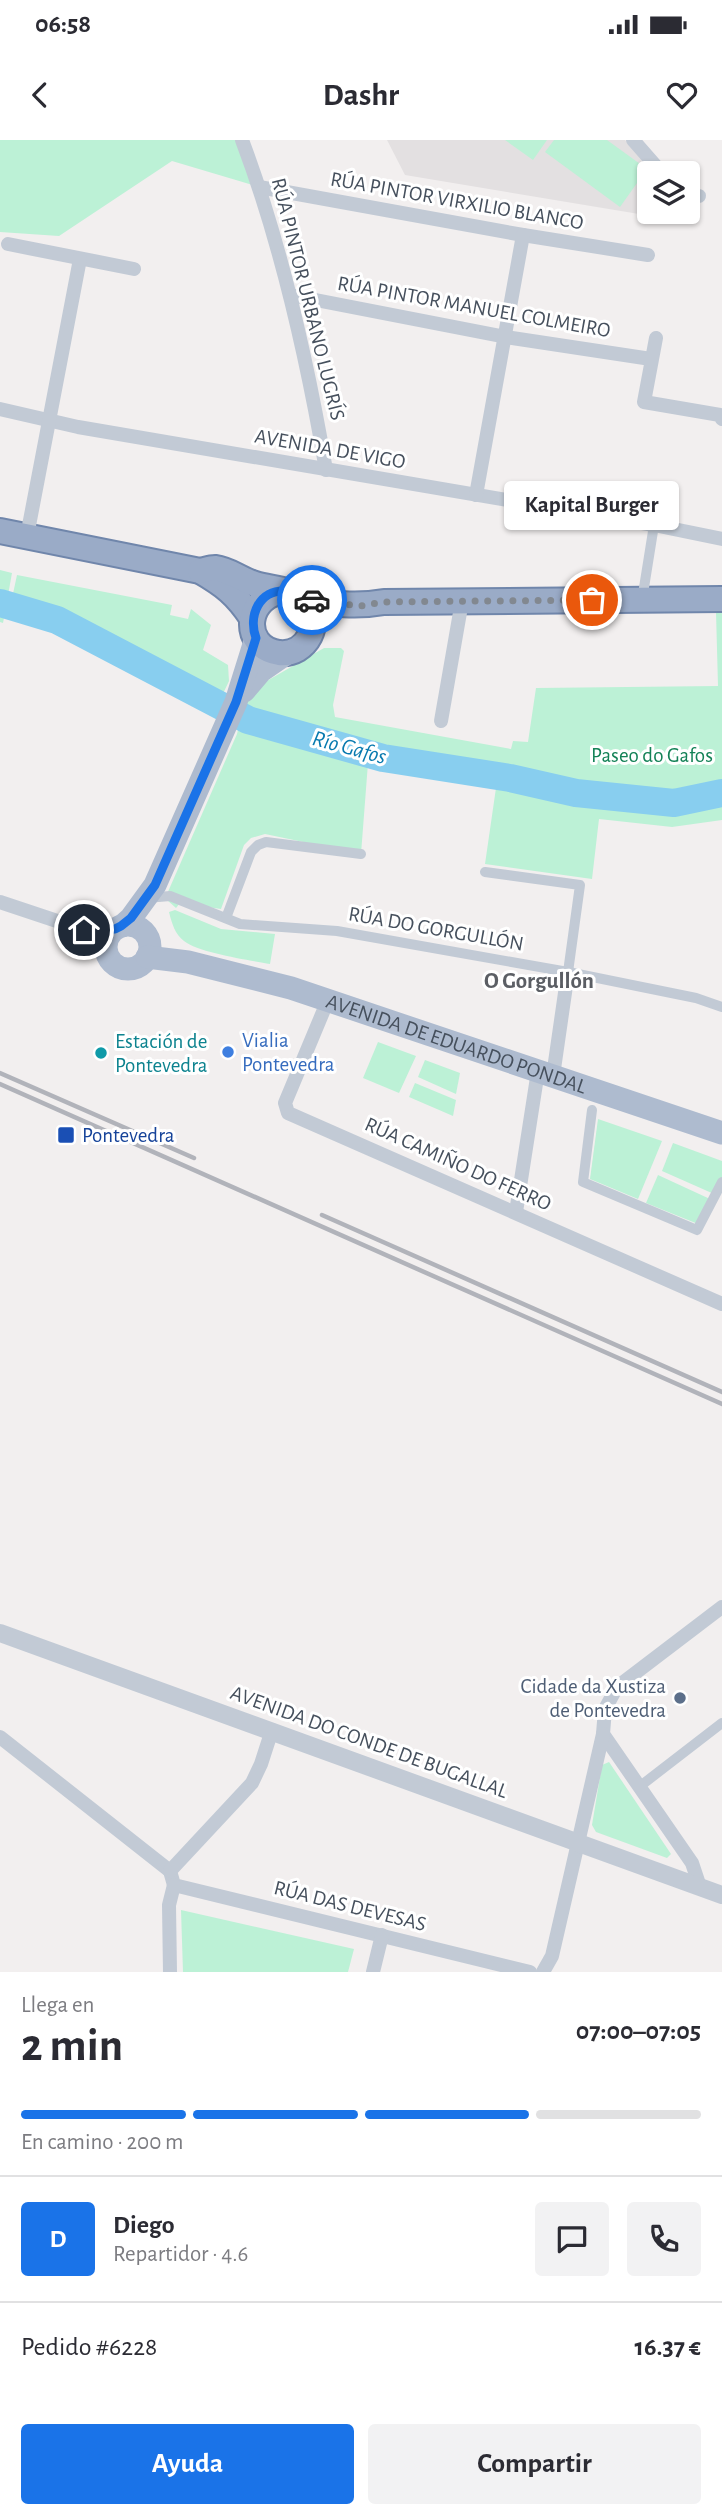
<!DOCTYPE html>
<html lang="es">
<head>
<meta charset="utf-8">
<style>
	body { margin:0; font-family:"Alegreya Sans",sans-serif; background:#f2f2f3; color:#2b2b33; height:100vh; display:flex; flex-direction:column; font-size:26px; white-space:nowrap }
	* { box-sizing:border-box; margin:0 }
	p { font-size:23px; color:#7c7c81 }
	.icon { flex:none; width:38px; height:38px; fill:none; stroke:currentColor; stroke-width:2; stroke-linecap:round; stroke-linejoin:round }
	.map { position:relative; height:1832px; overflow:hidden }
	.details { display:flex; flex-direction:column; background:#fff; flex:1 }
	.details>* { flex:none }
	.buttons { position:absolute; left:637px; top:21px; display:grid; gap:14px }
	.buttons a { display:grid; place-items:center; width:63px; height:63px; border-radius:7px; background:#fff; box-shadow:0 2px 5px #0004; font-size:35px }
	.pin { position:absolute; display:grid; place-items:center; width:60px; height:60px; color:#fff; margin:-30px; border:4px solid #fff; border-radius:50%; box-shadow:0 2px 7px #0007 }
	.courier { position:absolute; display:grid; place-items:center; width:70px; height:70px; margin:-35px; border:5px solid #1a73e8; border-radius:50%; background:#fff; color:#222; box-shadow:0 2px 9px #0007 }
	.bubble { position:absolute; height:49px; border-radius:7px; background:#fff; box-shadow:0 2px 5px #0004; font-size:23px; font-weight:700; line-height:49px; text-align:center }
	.headline em { font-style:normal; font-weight:700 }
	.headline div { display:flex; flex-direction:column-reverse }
	.headline { display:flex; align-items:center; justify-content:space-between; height:119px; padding:0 21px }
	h1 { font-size:46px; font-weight:700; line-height:52px }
	.bar { display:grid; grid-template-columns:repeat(4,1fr); gap:10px 7px; align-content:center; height:84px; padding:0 21px }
	.bar i { height:9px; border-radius:5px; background:#e1e1e2 }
	.bar .current { background:#1a73e8 }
	.bar p { grid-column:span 4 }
	.line { display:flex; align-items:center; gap:18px; padding:0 21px; border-top:2px solid #e1e1e2 }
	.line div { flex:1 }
	.round { display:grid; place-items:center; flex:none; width:74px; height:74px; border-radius:7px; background:#f2f2f3 }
	.primary-button { display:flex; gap:14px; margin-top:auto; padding:14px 21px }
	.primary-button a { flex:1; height:80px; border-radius:7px; background:#1a73e8; color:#fff; font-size:28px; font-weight:700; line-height:80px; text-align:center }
	.primary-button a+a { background:#f2f2f3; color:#2b2b33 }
	.status { display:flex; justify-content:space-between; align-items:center; height:49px; padding:0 35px; background:#fff; direction:ltr }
	.status svg { height:19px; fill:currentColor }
	header { display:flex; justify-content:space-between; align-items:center; height:91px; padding:0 21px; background:#fff; font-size:32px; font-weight:700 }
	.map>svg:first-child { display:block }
	.education { fill:#e3e0e1 }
	.green { fill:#bcf1d6 }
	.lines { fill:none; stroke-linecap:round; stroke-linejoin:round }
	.river { stroke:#88ceef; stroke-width:28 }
	.trunk-casing { stroke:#7086ab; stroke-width:28 }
	.pedestrian { stroke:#c2cad5; stroke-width:10 }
	.minor { stroke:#c2cad5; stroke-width:14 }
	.tertiary { stroke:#c2cad5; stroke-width:18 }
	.primary { stroke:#aebbcf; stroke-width:23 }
	.trunk { stroke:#9aabc7; stroke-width:24 }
	.rail { stroke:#b1b3ba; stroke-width:4.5 }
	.done { stroke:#828890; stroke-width:7; stroke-dasharray:0 12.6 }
	.route { stroke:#1a73e8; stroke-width:9 }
	.shop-dot { fill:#3f7fe0; stroke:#fff; stroke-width:2.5 }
	.culture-dot { fill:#0f9aa8; stroke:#fff; stroke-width:2.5 }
	.transit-dot { fill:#1a4fb4; stroke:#fff; stroke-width:2.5 }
	.service-dot { fill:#5c6f8a; stroke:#fff; stroke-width:2.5 }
	.labels { text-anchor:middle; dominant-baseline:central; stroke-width:6; stroke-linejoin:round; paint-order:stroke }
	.street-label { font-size:21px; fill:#46505d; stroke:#fff }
	.park-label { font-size:21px; fill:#148257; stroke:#fff }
	.shop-label { font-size:21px; fill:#366cbe; stroke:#fff; text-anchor:start }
	.culture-label { font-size:21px; fill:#0d838f; stroke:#fff; text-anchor:start }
	.transit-label { font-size:21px; fill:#164399; stroke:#fff; text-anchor:start }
	.service-label { font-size:21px; fill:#4e5e75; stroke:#fff; text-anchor:end }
	.water-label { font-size:23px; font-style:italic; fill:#087aaf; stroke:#fff }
	.neighbourhood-label { font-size:23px; font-weight:bold; fill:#5b5e64; stroke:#fff }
</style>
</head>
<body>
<div class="status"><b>06:58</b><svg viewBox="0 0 49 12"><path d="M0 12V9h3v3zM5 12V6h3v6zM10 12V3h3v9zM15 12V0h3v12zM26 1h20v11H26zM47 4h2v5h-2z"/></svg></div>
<header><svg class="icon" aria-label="back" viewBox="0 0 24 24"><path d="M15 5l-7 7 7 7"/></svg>Dashr<svg class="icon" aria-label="heart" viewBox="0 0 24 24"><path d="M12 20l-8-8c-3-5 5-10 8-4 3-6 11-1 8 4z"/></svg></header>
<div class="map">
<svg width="722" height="1832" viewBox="0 0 722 1832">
	<rect width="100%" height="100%" fill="#f2efef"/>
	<!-- education -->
	<polygon class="education" points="387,0 625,0 658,33 649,33 649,72 658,72 657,77 405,35"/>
	<!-- green -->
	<g class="green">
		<polygon points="0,0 240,0 259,47 172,21 59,96 0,92"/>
		<polygon points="505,0 547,0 533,20"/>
		<polygon points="554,0 607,0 647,29 620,67 545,12"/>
		<polygon points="0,430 12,433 3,483 0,482"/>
		<polygon points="17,435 172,465 170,475 188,479 191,469 211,485 203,510 228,525 229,541 220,560 68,479 11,463"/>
		<polygon points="716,472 722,472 722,680 672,687 599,679 592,739 485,724 497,641 368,623 361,714 265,694 251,698 244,705 221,769 180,763 176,768 167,760 167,754 237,594 246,560 265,542 324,508 341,508 344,511 333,565 335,577 511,609 513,601 528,602 536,548 718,546"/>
		<path d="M175,770L221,789L275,794L270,824C249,820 199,813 184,801C175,794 172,784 169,772Z"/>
		<polygon points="378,902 416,916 399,953 363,938"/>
		<polygon points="425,920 460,933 456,954 418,937"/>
		<polygon points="415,943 456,960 453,976 409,957"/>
		<polygon points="598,979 662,1001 638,1059 590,1039"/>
		<polygon points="673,1003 722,1021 722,1038 714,1054 662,1031"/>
		<polygon points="658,1035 710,1059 698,1084 646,1063"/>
		<polygon points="609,1622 671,1714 667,1718 596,1692 592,1685 602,1625"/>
		<polygon points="181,1770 354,1809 348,1832 183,1832"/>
	</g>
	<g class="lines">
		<!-- river -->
		<polyline class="river" points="0,463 57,480 248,580 383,618 510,638 576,653 674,663 722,653"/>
		<!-- trunk casing -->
		<g class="trunk-casing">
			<g id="trunk">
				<path d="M0,391L200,431C224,445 236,454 252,478"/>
				<path d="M200,431C205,430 210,428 215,428C230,430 242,440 255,444C271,449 293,448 305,461C324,482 307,516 279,513C239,507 245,453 287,451"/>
				<path d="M304,459C332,464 356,467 384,462L722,459"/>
			</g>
		</g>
		<!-- pedestrian -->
		<g class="pedestrian">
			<polyline points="642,460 654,385"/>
			<polyline points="485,732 580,745 568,832"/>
			<polyline points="147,758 170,756 240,784 337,791 568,832 696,858 722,867"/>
			<polyline points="226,778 251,712 258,705 266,702 361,714"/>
			<polyline points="592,970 583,1042 697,1090 722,1042"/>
			<polyline points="639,1647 722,1583"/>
		</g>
		<!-- minor -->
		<g class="minor">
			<path d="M242,0C282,106 307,219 326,330"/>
			<polyline points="633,0 662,33"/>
			<polyline points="259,47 523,95 648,115"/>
			<polyline points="688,57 699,56"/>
			<polyline points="8,104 134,129"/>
			<polyline points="290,155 506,197 651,219"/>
			<polyline points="656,198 644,262 720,275 722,279"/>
			<polyline points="0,269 78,287 654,385 722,399"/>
			<polyline points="476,355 523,95"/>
			<polyline points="27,396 80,119"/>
			<polyline points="441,581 462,461"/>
			<polyline points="0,762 84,790 115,789"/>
			<polyline points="84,790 107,813"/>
			<polyline points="328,860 285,963 288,973 722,1164"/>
			<polyline points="553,936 568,832"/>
			<polyline points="516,1072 538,931"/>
			<polyline points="0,1597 170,1731"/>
			<polyline points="170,1731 174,1745 530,1832"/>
			<polyline points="170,1731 252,1643 261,1624 272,1590"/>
			<polyline points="700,1747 692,1723 603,1594 605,1569 617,1547 722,1467"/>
			<polyline points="170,1832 169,1765 174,1745"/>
			<polyline points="373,1832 382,1795"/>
			<polyline points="543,1832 552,1816 603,1594"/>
		</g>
		<!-- tertiary -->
		<polyline class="tertiary" points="0,1493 722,1755"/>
		<!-- primary -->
		<g class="primary">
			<polyline points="244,551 261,531 287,513"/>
			<circle cx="128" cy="807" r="22"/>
			<polyline points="122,786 131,778 155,745 236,562 256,498"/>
			<path id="s1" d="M147,817L188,822L291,848L722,993"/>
		</g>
		<!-- trunk -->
		<use href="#trunk" class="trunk"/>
		<!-- rail -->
		<g class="rail">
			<polyline points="0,933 194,1018"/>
			<polyline points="0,944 722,1264"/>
			<polyline points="322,1075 722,1252"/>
		</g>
	</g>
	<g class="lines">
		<!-- done -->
		<polyline class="done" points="312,460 360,466 384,462 592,460"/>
		<!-- route -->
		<path class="route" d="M84,790L115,789L121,786L131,778L155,745L236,562L256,498C248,476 259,449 286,451C295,452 302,459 312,460"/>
	</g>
	<!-- markers -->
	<circle class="shop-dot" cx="228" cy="912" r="7"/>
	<circle class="culture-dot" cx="101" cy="913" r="7"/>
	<rect class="transit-dot" x="57" y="986" width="18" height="18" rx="3.5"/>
	<circle class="service-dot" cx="680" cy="1558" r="7"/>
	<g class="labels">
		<!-- street labels -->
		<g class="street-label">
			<text transform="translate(457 61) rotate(10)">RÚA PINTOR VIRXILIO BLANCO</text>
			<text transform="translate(308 159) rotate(76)">RÚA PINTOR URBANO LUGRÍS</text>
			<text transform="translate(474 167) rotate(10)">RÚA PINTOR MANUEL COLMEIRO</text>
			<text transform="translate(330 309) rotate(10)">AVENIDA DE VIGO</text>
			<text transform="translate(436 789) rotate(10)">RÚA DO GORGULLÓN</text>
			<text stroke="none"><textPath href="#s1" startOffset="322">AVENIDA DE EDUARDO PONDAL</textPath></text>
			<text transform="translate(458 1024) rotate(24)">RÚA CAMIÑO DO FERRO</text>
			<text transform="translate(369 1602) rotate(20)">AVENIDA DO CONDE DE BUGALLAL</text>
			<text transform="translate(350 1766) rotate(14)">RÚA DAS DEVESAS</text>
		</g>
		<!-- park labels -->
		<g class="park-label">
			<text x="652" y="615">Paseo do Gafos</text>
		</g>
		<!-- shop labels -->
		<g class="shop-label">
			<text x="242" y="900">Vialia<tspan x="242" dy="24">Pontevedra</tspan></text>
		</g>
		<!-- culture labels -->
		<g class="culture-label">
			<text x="115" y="901">Estación de<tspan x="115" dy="24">Pontevedra</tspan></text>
		</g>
		<!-- transit labels -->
		<g class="transit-label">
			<text x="82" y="995">Pontevedra</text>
		</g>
		<!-- service labels -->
		<g class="service-label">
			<text x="666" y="1546">Cidade da Xustiza<tspan x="666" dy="24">de Pontevedra</tspan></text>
		</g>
		<!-- water labels -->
		<g class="water-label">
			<text transform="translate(349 608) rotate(15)">Río Gafos</text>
		</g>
		<!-- neighbourhood labels -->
		<g class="neighbourhood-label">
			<text x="539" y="841">O Gorgullón</text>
		</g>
	</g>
</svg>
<div class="buttons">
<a><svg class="icon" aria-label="layers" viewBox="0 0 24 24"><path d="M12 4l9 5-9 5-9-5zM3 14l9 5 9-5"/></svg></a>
</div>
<div class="pin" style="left:592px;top:460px;background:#ea580c"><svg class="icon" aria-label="bag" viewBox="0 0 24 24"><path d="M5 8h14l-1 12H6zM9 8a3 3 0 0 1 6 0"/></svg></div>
<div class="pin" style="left:84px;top:790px;background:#1f2937"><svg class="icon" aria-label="home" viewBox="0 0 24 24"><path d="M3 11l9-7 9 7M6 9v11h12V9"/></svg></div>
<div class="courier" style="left:312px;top:460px"><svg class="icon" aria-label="car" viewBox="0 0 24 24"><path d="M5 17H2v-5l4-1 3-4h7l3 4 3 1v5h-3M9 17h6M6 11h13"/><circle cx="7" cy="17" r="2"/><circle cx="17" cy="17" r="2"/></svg></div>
<div class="bubble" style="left:504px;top:341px;width:175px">Kapital Burger</div>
</div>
<section class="details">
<div class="headline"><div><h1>2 min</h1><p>Llega en</p></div><em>07:00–07:05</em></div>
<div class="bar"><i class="current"></i><i class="current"></i><i class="current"></i><i></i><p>En camino · 200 m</p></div>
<div class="line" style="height:126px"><b class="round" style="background:#1a73e8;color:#fff">D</b><div><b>Diego</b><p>Repartidor · 4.6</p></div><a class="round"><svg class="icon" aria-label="chat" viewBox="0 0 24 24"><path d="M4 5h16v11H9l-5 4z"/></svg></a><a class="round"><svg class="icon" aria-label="phone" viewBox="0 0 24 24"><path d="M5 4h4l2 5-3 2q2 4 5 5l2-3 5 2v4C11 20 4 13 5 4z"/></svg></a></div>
<div class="line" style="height:91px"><div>Pedido #6228</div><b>16.37 €</b></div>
<div class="primary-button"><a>Ayuda</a><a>Compartir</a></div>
</section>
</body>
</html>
